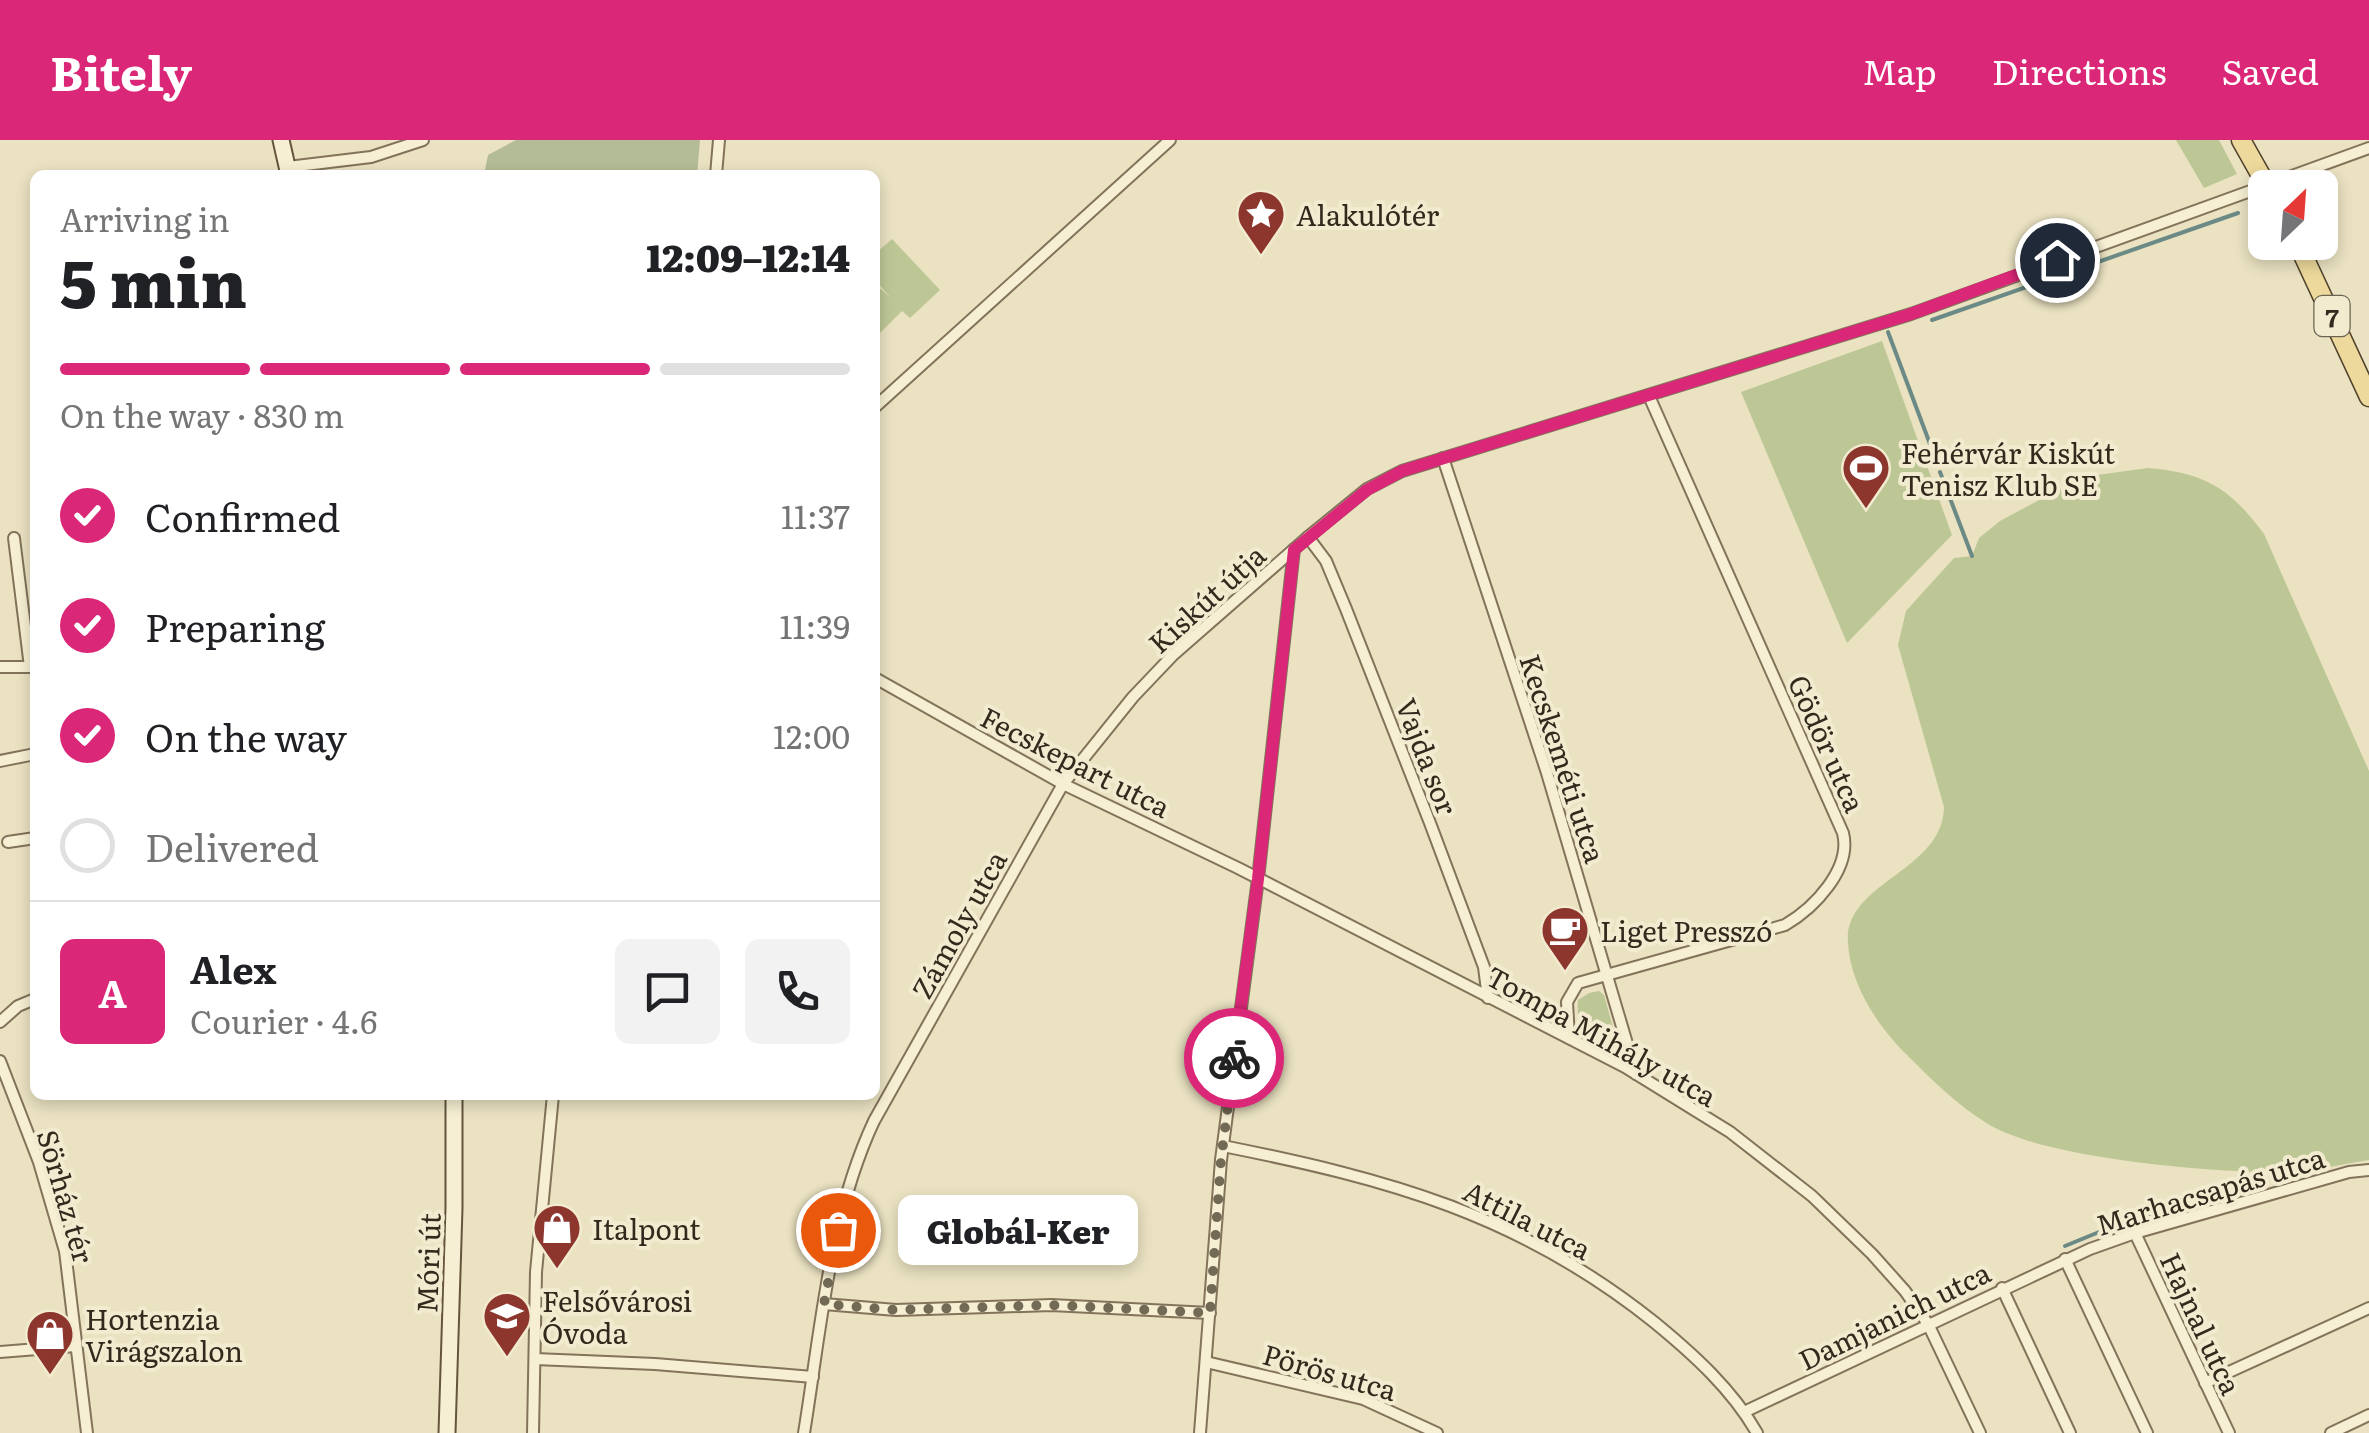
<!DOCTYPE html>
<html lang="en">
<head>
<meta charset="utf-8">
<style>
	body { margin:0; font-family:Literata,serif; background:#f2f2f2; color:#202124; height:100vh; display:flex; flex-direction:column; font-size:38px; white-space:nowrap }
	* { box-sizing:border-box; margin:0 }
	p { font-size:32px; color:#757577 }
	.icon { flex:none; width:55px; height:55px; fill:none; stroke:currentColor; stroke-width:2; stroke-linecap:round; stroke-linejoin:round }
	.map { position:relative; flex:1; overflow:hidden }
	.drawer { position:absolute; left:30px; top:30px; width:850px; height:930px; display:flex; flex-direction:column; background:#fff; border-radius:15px; box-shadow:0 5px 15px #0003 }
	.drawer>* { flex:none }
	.needle { width:65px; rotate:25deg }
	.buttons { position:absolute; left:2248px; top:30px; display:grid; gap:20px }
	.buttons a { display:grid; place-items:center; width:90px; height:90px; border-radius:15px; background:#fff; box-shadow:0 5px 15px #0003; font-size:50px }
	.pin { position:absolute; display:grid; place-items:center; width:85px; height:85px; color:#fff; margin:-42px; border:5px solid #fff; border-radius:50%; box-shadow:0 2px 10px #0007 }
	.courier { position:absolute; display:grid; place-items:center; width:100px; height:100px; margin:-50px; border:8px solid #db2777; border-radius:50%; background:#fff; color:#222; box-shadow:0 2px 12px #0007 }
	.bubble { position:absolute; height:70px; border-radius:15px; background:#fff; box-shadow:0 5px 15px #0003; font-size:32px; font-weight:800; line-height:70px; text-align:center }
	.summary em { font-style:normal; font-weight:800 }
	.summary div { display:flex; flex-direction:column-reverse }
	.summary { display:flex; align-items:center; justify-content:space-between; height:170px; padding:0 30px }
	h1 { font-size:65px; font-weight:800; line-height:75px }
	.bar { display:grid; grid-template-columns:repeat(4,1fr); gap:15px 10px; align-content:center; height:120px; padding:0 30px }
	.bar i { height:12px; border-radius:8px; background:#e0e0e0 }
	.bar .selected { background:#db2777 }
	.bar p { grid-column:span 4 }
	.line { display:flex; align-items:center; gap:25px; padding:0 30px; border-top:2px solid #e0e0e0 }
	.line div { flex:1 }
	.round { display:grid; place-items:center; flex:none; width:105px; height:105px; border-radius:15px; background:#f2f2f2 }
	ol { padding:0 30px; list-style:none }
	li { display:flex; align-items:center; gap:30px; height:110px }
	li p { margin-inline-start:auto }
	li .icon { padding:10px; border-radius:50%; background:#db2777; color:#fff; stroke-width:4 }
	li:last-child { color:#757577 }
	li i { width:55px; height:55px; border:5px solid #e0e0e0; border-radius:50% }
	header { display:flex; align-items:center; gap:60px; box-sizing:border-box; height:140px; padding:0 50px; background:#db2777; color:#fff }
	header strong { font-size:48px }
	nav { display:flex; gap:55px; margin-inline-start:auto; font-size:35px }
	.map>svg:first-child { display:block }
	.green { fill:#bdc796 }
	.cemetery { fill:#b4bc95 }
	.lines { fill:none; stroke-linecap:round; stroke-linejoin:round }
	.stream { stroke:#6b8a85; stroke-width:4 }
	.minor-casing { stroke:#82735a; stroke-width:14 }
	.secondary-casing { stroke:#64543d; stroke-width:19 }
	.primary-casing { stroke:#50412e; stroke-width:21 }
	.minor { stroke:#f6efd3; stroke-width:10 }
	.secondary { stroke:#f6efd3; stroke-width:15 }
	.primary { stroke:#ecd99b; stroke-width:18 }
	.done { stroke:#736a56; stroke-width:10; stroke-dasharray:0 18 }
	.route { stroke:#db2777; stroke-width:12 }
	.labels { text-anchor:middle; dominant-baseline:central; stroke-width:8; stroke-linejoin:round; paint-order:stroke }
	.shield { fill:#f2ebd0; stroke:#6c6453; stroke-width:2.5 }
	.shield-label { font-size:25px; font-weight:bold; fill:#332a1d }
	.poi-label { font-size:28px; fill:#332a1d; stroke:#f2ebd0; text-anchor:start }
	.street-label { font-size:28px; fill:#332a1d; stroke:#f2ebd0 }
</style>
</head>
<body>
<header>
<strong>Bitely</strong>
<nav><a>Map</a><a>Directions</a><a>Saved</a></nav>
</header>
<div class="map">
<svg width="2369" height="1293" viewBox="0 0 2369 1293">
	<rect width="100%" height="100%" fill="#eae2c1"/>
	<!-- green -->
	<g class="green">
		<polygon points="2176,0 2219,0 2237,34 2204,48"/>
		<polygon points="892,99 940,150 910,178 902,171 875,198 875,144 891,158 875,140 875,114"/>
		<polygon points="1882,201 1952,395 1847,503 1741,252"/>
		<path d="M2148,328C2205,333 2230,348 2264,394L2369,631V1020C2342,1024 2313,1032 2286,1032C2217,1033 2045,1019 1988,984C1958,966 1931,939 1907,915C1878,887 1850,844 1848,803C1843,742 1943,732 1944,667L1898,505L1906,471L1954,418L1972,416L1979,398L2000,381L2082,337Z"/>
		<path d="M1599,851L1604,855L1618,905L1615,909C1588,905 1575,887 1578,860L1589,853Z"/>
	</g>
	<!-- cemetery -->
	<polygon class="cemetery" points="516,0 700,0 697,35 484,35 488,15"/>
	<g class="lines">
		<!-- stream -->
		<g class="stream">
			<polyline points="1932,180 2238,73"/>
			<polyline points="1888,192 1930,304"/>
			<polyline points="1940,332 1972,416"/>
			<polyline points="2065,1106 2104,1090 2199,1063"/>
		</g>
		<!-- minor casing -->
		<g class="minor-casing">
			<g id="minor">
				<polyline points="288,27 371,17 423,0"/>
				<polyline points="716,35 719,0"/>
				<polyline points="875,267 1170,0"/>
				<polyline points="1443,318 1547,633 1636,934"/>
				<polyline points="1308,397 1326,421 1346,469 1430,683 1484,827 1488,858"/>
				<polyline points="14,398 30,527"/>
				<polyline points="0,527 34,527"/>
				<polyline points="875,538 1063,644 1238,728 1625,927 1730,992 1812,1056 1872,1114 1905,1151 1928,1184 1980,1293"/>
				<polyline points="0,621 35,614"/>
				<polyline points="8,702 35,698"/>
				<polyline points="0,882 18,866 35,859"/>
				<path d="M1569,898L1567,862L1578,843L1785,785C1814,768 1852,729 1843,693L1649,256"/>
				<polyline points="0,921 39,1022 65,1111 87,1293"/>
				<path d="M1223,1006C1388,1039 1519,1074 1654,1182C1693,1214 1732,1249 1757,1293"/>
				<polyline points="2135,1093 2229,1293"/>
				<polyline points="2065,1119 2147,1293"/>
				<polyline points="2002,1148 2070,1293"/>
				<polyline points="824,1164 896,1170 1051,1165 1210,1173"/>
				<polyline points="0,1212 75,1206"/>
				<polyline points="535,1219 655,1224 813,1237"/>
				<polyline points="1206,1222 1363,1259 1437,1293"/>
				<polyline points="2205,1243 2369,1168"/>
				<polyline points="1744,1272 2090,1109 2135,1093 2349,1032 2369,1030"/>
				<polyline points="533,1293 536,1132 553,955"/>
				<path d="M804,1293C821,1189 829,1077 874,981L1063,644L1133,557L1173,515L1308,397L1367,349L1402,331L1911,174L2369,8"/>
				<polyline points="1200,1293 1221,1020 1258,739 1294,409"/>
				<polyline points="2331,1293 2369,1275"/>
			</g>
		</g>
		<!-- secondary casing -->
		<g class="secondary-casing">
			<g id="secondary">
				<polyline points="281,0 289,35"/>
				<polyline points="447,1293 454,1068 454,955"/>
			</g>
		</g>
		<!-- primary casing -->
		<g class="primary-casing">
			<g id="primary">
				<polyline points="2241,0 2268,48"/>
				<polyline points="2297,102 2369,257"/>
			</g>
		</g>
		<!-- minor -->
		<use href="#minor" class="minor"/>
		<!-- secondary -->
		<use href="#secondary" class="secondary"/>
		<!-- primary -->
		<use href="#primary" class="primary"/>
	</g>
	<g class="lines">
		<!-- done -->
		<polyline class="done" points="838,1090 824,1164 896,1170 1051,1165 1210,1173 1221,1020 1234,918"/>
		<!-- route -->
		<polyline class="route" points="1234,918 1258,739 1294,410 1367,350 1402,331 1911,174 2057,120"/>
	</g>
	<!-- icons -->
	<defs>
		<g id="sight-pin" transform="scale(2.5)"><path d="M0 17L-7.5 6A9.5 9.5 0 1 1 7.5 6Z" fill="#8d362e" stroke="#f2ebd0"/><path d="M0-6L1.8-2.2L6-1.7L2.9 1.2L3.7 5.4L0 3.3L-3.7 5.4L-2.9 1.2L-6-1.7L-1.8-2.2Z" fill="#fff"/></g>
		<g id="stadium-pin" transform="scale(2.5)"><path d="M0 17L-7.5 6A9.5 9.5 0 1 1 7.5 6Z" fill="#8d362e" stroke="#f2ebd0"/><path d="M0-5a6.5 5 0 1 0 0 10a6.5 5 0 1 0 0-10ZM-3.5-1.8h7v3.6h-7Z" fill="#fff"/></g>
		<g id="cafe-pin" transform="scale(2.5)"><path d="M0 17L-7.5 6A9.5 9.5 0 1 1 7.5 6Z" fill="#8d362e" stroke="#f2ebd0"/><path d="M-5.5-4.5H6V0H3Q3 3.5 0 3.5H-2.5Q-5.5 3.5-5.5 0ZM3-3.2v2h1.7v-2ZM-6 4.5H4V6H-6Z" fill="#fff"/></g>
		<g id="shop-pin" transform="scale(2.5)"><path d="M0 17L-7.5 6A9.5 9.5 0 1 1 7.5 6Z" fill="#8d362e" stroke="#f2ebd0"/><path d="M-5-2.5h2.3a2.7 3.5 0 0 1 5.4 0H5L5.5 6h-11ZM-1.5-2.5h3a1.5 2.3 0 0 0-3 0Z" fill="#fff"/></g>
		<g id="school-pin" transform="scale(2.5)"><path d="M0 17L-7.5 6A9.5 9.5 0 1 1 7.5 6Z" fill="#8d362e" stroke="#f2ebd0"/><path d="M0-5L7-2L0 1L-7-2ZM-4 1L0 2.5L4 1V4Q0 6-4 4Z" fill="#fff"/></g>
	</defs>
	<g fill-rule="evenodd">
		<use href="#sight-pin" x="1261" y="74"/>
		<use href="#stadium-pin" x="1866" y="328"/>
		<use href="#cafe-pin" x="1565" y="790"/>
		<use href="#shop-pin" x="557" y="1088"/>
		<use href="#school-pin" x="507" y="1176"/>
		<use href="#shop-pin" x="50" y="1194"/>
	</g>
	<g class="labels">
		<!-- shield labels -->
		<rect class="shield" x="2314.5" y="156" width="35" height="40" rx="8"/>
		<g class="shield-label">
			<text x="2332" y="176">7</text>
		</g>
		<!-- poi labels -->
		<g class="poi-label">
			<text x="1296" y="74">Alakulótér</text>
			<text x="1901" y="312">Fehérvár Kiskút<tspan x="1901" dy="32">Tenisz Klub SE</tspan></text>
			<text x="1600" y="790">Liget Presszó</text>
			<text x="592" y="1088">Italpont</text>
			<text x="542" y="1160">Felsővárosi<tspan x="542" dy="32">Óvoda</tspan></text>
			<text x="85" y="1178">Hortenzia<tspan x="85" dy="32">Virágszalon</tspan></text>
		</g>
		<!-- street labels -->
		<g class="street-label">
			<text transform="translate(1206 458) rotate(-42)">Kiskút útja</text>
			<text transform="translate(1828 603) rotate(66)">Gödör utca</text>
			<text transform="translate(1428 616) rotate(69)">Vajda sor</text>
			<text transform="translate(1564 618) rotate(72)">Kecskeméti utca</text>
			<text transform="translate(1076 621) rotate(27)">Fecskepart utca</text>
			<text transform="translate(958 784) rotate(-61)">Zámoly utca</text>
			<text transform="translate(1602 895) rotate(29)">Tompa Mihály utca</text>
			<text transform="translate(2210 1050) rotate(-17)">Marhacsapás utca</text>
			<text transform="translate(67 1056) rotate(74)">Sörház tér</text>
			<text transform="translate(1528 1079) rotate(27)">Attila utca</text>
			<text transform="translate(427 1123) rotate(-88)">Móri út</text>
			<text transform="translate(1894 1175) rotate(-26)">Damjanich utca</text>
			<text transform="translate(2202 1183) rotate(65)">Hajnal utca</text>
			<text transform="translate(1330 1231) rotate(16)">Pörös utca</text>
		</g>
	</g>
</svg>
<div class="buttons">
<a><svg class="needle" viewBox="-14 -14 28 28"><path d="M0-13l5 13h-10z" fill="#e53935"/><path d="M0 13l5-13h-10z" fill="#757577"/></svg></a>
</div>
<div class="pin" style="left:838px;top:1090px;background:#ea580c"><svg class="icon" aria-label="bag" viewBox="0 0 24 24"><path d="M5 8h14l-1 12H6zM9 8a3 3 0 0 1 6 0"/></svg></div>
<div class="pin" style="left:2057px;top:120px;background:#1f2937"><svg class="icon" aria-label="home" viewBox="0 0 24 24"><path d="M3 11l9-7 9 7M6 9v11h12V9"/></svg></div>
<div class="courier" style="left:1234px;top:918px"><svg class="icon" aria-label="bike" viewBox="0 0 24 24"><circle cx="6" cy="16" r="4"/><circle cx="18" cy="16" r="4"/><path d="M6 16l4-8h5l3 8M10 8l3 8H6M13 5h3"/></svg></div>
<div class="bubble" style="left:898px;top:1055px;width:240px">Globál-Ker</div>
<section class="drawer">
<div class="summary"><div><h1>5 min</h1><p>Arriving in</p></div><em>12:09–12:14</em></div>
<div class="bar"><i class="selected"></i><i class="selected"></i><i class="selected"></i><i></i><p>On the way · 830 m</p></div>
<ol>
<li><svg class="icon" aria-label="check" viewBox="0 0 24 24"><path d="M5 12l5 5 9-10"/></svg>Confirmed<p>11:37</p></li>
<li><svg class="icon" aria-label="check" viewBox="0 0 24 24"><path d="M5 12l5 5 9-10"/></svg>Preparing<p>11:39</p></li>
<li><svg class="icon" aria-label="check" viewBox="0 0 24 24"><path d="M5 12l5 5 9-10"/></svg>On the way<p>12:00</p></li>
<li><i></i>Delivered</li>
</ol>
<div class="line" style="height:180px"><b class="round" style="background:#db2777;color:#fff">A</b><div><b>Alex</b><p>Courier · 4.6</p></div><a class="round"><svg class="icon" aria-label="chat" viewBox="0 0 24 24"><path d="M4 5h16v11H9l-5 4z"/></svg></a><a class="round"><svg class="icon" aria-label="phone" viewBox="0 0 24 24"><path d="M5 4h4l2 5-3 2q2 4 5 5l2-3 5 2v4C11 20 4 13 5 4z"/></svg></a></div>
</section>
</div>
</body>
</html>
